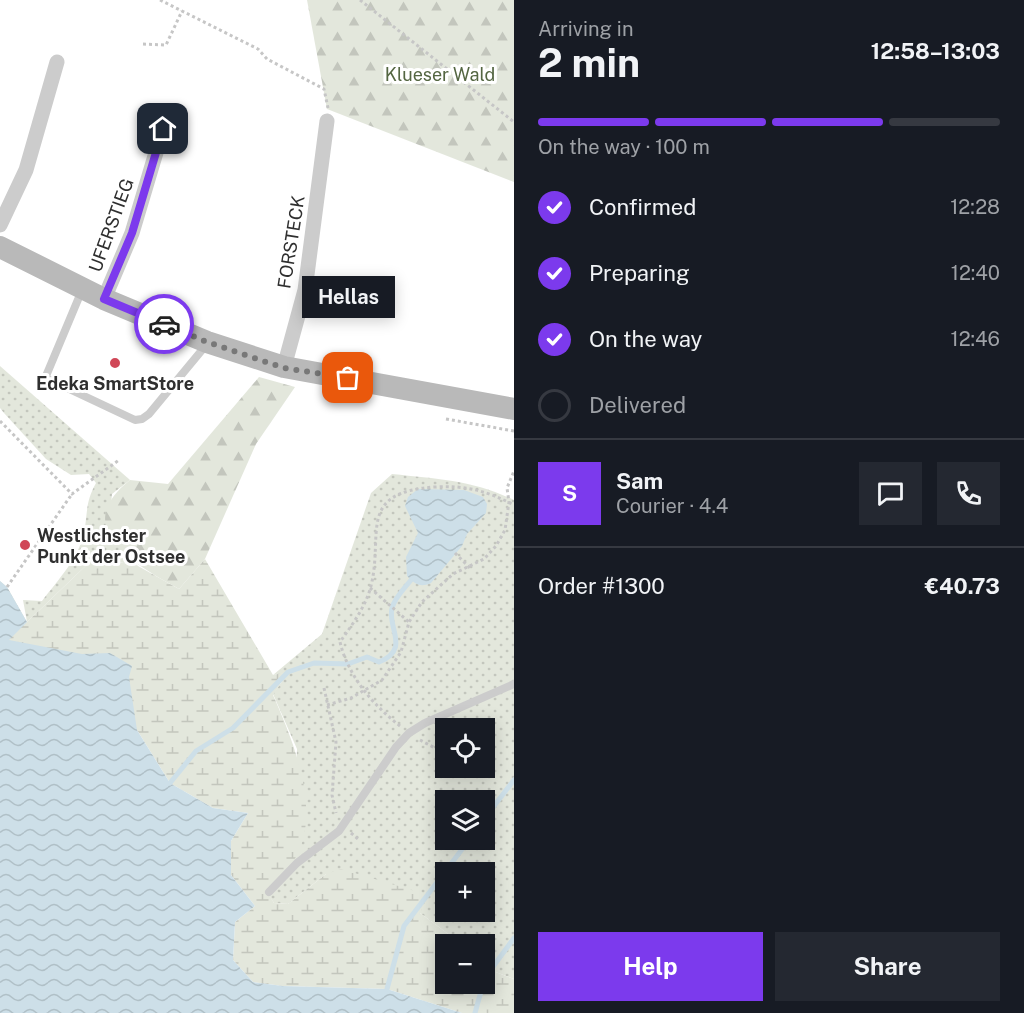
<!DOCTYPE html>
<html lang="en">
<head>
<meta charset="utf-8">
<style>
	body { margin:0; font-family:"Public Sans",sans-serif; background:#242831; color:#f1f3f6; height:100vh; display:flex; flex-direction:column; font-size:22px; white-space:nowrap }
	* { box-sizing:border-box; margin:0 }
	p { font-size:20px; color:#9ea1a6 }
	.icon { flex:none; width:33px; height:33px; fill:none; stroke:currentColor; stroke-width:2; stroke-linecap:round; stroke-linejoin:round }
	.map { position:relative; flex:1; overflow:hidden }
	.side { display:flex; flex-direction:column; background:#171b24; width:510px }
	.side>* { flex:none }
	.controls { position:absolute; left:435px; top:718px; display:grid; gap:12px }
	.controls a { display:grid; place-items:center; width:60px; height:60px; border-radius:0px; background:#171b24; box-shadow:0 3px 15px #0003; font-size:30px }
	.pin { position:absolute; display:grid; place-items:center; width:51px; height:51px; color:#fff; margin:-26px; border-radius:12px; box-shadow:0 3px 9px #0006 }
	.courier { position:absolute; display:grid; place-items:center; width:60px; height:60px; margin:-30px; border:4px solid #7c3aed; border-radius:50%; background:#fff; color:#222; box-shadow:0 2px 8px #0007 }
	.bubble { position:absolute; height:42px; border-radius:0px; background:#171b24; box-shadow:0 3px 15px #0003; font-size:20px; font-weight:700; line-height:42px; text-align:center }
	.overview em { font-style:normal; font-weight:700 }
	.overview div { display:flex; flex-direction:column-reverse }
	.overview { display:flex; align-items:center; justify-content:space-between; height:102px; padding:0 24px }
	h1 { font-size:39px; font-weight:700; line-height:45px }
	.bar { display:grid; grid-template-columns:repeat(4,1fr); gap:9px 6px; align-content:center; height:72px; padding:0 24px }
	.bar i { height:8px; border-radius:4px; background:#363941 }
	.bar .selected { background:#7c3aed }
	.bar p { grid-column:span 4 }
	.line { display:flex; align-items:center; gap:15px; padding:0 24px; border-top:2px solid #363941 }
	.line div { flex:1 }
	.round { display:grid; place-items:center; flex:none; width:63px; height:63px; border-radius:0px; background:#242831 }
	ol { padding:0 24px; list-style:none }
	li { display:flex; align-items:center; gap:18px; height:66px }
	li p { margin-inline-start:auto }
	li .icon { padding:6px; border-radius:50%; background:#7c3aed; color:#fff; stroke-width:4 }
	li:last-child { color:#9ea1a6 }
	li i { width:33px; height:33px; border:3px solid #363941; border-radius:50% }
	.action { display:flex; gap:12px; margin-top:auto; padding:12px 24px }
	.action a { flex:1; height:69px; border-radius:0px; background:#7c3aed; color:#fff; font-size:24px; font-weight:700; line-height:69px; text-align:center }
	.action a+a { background:#242831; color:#f1f3f6 }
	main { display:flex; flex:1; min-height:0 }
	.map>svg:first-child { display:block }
	.grass { fill:url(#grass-dots); fill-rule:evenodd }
	.forest { fill:url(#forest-firs) }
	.wetland { fill:url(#wetland-marsh) }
	.water { fill:url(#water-waves) }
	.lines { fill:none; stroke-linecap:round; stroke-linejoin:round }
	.stream { stroke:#cddfe8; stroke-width:5 }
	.path { stroke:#c6c6c6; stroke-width:3; stroke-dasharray:3 3; stroke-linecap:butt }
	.lane { stroke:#ccc; stroke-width:8 }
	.street { stroke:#ccc; stroke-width:15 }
	.secondary { stroke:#b9b9b9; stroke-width:22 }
	.done { stroke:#787878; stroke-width:6; stroke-dasharray:0 10.8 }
	.route { stroke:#7c3aed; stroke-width:8 }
	.poi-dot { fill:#d04757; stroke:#fff; stroke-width:2 }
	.labels { text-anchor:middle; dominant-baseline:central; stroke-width:6; stroke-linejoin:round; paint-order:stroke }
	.park-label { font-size:18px; fill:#546642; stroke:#fff }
	.street-label { font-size:18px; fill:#2f2f2f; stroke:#fff }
	.poi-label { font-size:18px; font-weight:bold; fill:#2f2f2f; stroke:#fff }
</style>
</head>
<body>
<main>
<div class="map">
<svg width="514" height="1013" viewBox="0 0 514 1013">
	<defs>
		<pattern id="grass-dots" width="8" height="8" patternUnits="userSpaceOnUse" patternTransform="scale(1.5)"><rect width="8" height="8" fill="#e3e7dc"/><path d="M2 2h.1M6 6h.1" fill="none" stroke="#c3c6bd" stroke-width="1.8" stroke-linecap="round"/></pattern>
		<pattern id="forest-firs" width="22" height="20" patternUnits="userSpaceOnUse" patternTransform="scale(1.5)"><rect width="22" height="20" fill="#e3e7dc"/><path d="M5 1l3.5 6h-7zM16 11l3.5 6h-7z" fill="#c3c6bd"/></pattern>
		<pattern id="wetland-marsh" width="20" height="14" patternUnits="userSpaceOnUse" patternTransform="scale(1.5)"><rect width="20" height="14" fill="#e3e7dc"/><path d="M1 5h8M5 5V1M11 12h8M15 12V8" fill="none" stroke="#c3c6bd"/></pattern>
		<pattern id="water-waves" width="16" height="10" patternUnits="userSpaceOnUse" patternTransform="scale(1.5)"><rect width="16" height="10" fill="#cddfe8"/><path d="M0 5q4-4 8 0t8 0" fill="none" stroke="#b0c0c7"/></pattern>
	</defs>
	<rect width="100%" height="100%" fill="#fff"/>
	<!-- grass -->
	<g class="grass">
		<path d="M0,366L130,480L112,494L108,536L138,566L95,557L27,622L23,600L42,601C58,580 78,559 84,533C88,512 85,503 96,483L89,474L71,475L46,459L4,413L0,408Z"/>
		<path d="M392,474C438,479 472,480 514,500V979L485,968L484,945H463L420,913L326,874L288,904L274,903L265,890L292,863L297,749L273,694L288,673L273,675L322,634L371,493ZM446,729H484V768H446ZM446,801H484V840H446ZM446,873H484V912H446Z"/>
	</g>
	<!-- forest -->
	<g class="forest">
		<polygon points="307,0 514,0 514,182 327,109"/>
		<path d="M259,377L295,387L256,444L205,559L179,589C136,565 68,529 130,480L168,484Z"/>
	</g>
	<!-- wetland -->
	<path class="wetland" d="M95,557L138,566L179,589L205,559L273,675L288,672L273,695C293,740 325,817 292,863C285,873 274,881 266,890L274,903L288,904L326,874L341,869L415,891L426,899L420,913L463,945H446V984H484L485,968L514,979V1013H462L387,989L283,986L253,982L233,960L235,922L255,906L231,875V841L248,813L213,808L170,783L137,730L8,654L0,581L7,587L27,622Z"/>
	<!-- water -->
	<g class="water">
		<path d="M418,489L464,490L483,497L487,504L486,513L467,534L462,546L431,583C420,588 415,584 407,576L406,557L418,533L405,506L408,497Z"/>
		<polygon points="0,581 7,587 27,622 9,640 82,654 110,653 132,666 129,677 137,730 170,783 213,808 248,813 231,841 231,875 255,906 235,922 233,960 253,982 283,986 387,989 462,1013 0,1013"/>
	</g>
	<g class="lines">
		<!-- stream -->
		<g class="stream">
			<path d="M170,783L196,751L233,728L288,672L314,663L348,664L367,657L379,662C411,649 387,628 392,608C395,597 404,589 411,580"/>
			<polyline points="484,819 514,780"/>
			<polyline points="484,979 514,938"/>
			<polyline points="387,989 404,926 469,840"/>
			<polyline points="475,1013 483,984"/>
		</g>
		<!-- path -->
		<g class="path">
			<polyline points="160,0 258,49 267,59 324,89 328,108"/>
			<polyline points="360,0 514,122"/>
			<polyline points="143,44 166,45 182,11"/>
			<polyline points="446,419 514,431"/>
			<polyline points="0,421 72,494 119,460"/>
			<polyline points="455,553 470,568"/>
			<polyline points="7,587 72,494"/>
			<polyline points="370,588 409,622"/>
			<polyline points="324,688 336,742 332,795 336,813"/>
			<polyline points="327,705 351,698 382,680 401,652 409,622 422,602 453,574 484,559 496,546 505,530 509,502 507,488 514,471"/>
			<path d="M400,726C373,705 348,676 340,642C352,625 366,606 371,586C384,533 356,492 435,487C465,485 487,491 514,505"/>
			<polyline points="420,740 446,754"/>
			<polyline points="351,833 358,839"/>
		</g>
		<!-- lane -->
		<g class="lane">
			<polyline points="82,290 46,376 48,379 135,420 142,419 149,414 207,344"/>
			<polyline points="269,892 297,863 339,831 396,747 409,733 425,723 514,684"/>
		</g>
		<!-- street -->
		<g class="street">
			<polyline points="0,225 26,170 57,62"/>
			<polyline points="104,299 132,233 163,129"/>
			<polyline points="284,367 305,290 327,121"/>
		</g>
		<!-- secondary -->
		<polyline class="secondary" points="0,247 104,299 207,342 284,367 514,409"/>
	</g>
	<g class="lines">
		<!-- done -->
		<polyline class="done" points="164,324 207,342 284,368 348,378"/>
		<!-- route -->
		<polyline class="route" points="163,129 132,233 104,299 164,324"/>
	</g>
	<!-- markers -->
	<g class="poi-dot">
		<circle cx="115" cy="363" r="6"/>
		<circle cx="25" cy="545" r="6"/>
	</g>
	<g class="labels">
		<!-- park labels -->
		<g class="park-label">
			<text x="440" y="74">Klueser Wald</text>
		</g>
		<!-- street labels -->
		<g class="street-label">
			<text transform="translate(111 225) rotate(-70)">UFERSTIEG</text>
			<text transform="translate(291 242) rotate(-81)">FORSTECK</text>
		</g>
		<!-- poi labels -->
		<g class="poi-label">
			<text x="115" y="383">Edeka SmartStore</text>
			<text x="37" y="535" text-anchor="start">Westlichster<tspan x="37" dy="21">Punkt der Ostsee</tspan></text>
		</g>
	</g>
</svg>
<div class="controls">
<a><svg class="icon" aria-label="locate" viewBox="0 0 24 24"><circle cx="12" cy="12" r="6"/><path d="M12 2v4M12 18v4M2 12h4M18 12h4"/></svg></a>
<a><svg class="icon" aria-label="layers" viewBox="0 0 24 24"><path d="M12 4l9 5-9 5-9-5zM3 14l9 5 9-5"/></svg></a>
<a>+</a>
<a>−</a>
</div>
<div class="pin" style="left:348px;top:378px;background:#ea580c"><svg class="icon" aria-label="bag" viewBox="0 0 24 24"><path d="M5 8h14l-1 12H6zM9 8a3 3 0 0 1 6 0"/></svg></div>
<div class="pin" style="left:163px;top:129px;background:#1f2937"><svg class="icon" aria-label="home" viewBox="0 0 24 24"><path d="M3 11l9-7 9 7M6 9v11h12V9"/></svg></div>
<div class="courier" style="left:164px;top:324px"><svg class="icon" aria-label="car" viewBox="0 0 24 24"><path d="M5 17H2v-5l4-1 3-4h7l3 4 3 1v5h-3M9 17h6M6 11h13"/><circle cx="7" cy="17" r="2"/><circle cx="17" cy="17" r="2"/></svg></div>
<div class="bubble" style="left:302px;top:276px;width:93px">Hellas</div>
</div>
<section class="side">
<div class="overview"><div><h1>2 min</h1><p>Arriving in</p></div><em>12:58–13:03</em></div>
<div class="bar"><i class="selected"></i><i class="selected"></i><i class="selected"></i><i></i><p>On the way · 100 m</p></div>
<ol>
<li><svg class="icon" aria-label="check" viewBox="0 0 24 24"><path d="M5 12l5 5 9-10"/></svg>Confirmed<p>12:28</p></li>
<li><svg class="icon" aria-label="check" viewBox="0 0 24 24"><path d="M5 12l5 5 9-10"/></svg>Preparing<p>12:40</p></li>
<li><svg class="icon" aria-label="check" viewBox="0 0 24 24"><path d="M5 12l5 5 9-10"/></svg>On the way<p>12:46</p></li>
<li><i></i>Delivered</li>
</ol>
<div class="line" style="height:108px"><b class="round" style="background:#7c3aed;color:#fff">S</b><div><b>Sam</b><p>Courier · 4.4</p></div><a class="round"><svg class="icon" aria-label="chat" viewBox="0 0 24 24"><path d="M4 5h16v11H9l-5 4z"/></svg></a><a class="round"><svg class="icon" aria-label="phone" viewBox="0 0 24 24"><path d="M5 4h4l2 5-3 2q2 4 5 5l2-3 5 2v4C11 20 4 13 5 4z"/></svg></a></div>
<div class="line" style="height:78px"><div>Order #1300</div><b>€40.73</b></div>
<div class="action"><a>Help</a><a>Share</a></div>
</section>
</main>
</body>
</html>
